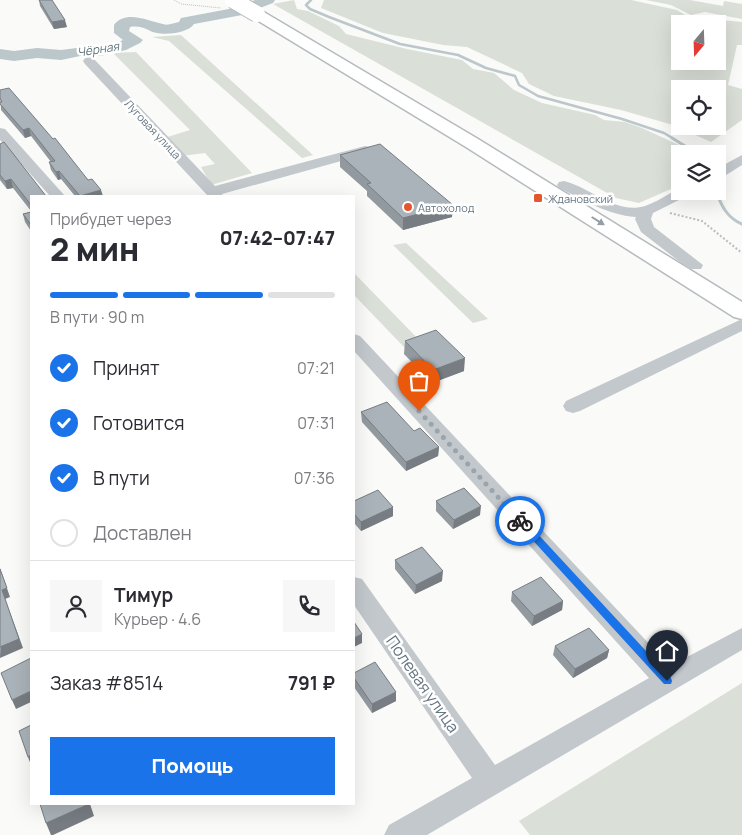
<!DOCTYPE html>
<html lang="ru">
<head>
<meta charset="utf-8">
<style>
	body { margin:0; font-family:Manrope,sans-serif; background:#f7f7f7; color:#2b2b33; height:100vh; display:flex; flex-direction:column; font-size:19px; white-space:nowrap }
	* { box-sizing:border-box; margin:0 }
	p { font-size:16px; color:#7c7c81 }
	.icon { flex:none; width:28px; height:28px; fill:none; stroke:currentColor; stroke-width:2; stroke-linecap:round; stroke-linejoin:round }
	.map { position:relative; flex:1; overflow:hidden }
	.drawer { position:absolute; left:30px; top:195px; width:325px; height:610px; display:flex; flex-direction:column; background:#fff; border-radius:0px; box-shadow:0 5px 20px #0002 }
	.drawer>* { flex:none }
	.needle { width:32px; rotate:199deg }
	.tools { position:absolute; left:671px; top:15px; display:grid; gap:10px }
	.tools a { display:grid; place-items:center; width:55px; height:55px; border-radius:0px; background:#fff; box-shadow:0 5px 20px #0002; font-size:25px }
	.pin { position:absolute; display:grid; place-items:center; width:42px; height:42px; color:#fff; margin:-51px -21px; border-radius:50% 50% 50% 0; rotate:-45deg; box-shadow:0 0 5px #0007 }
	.pin .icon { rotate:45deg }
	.courier { position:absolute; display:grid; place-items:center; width:50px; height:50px; margin:-25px; border:4px solid #1a73e8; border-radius:50%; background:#fff; color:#222; box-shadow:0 1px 6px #0007 }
	.headline em { font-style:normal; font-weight:800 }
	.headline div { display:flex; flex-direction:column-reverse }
	.headline { display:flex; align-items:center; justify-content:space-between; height:85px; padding:0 20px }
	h1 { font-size:32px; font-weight:800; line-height:38px }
	.bar { display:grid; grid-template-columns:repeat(4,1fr); gap:8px 5px; align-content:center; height:60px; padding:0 20px }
	.bar i { height:6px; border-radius:4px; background:#e1e1e2 }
	.bar .active { background:#1a73e8 }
	.bar p { grid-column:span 4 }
	.line { display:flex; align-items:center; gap:12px; padding:0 20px; border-top:1px solid #e1e1e2 }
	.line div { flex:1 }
	.round { display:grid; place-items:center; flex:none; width:52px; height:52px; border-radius:0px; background:#f7f7f7 }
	ol { padding:0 20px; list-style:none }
	li { display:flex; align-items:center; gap:15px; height:55px }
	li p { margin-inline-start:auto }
	li .icon { padding:5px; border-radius:50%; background:#1a73e8; color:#fff; stroke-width:4 }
	li:last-child { color:#7c7c81 }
	li i { width:28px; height:28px; border:2px solid #e1e1e2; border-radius:50% }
	.action { display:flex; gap:10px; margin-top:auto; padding:10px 20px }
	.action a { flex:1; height:58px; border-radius:0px; background:#1a73e8; color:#fff; font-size:20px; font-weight:800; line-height:58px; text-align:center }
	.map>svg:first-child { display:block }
	.green { fill:#dadfd7; fill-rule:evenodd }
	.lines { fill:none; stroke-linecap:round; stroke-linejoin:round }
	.stream-far1 { stroke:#bbc7cb; stroke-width:2.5 }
	.stream { stroke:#bbc7cb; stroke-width:3 }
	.river { fill:#bbc7cb; fill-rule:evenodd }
	.major-casing { stroke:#b5babe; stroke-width:3 }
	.path-far1 { stroke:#bbbfc2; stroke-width:1; stroke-dasharray:1 1; stroke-linecap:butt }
	.path { stroke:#bbbfc2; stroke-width:2; stroke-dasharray:2 2; stroke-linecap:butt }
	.minor { fill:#c3c8cc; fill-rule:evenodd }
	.major { fill:#fff; fill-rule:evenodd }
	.major-bridge-casing { stroke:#b5babe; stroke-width:18; stroke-linecap:butt }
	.major-bridge { stroke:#fff; stroke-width:16 }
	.wall { fill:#929a9f }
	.shaded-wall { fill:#777d82 }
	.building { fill:#aab3b9; stroke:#777d82 }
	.oneway { fill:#939fa8 }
	.route { fill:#1a73e8 }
	.done { stroke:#99a4ac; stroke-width:5; stroke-dasharray:0 9 }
	.poi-dot { fill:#e4572e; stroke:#fff; stroke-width:2 }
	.labels { text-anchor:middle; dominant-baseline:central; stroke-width:5; stroke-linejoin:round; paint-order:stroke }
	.far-street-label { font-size:11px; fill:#657683; stroke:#fff }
	.far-poi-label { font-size:11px; fill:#657683; stroke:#fff; text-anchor:start }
	.far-water-label { font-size:12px; font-style:italic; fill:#60757c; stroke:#fff }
	.near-street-label { font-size:16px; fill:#657683; stroke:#fff }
</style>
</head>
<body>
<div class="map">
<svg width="742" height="835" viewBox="0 0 742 835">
	<rect width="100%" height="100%" fill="#fafaf8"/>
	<!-- green -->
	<g class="green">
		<polygon points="294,0 297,9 308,11 339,26 346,34 407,49 462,60 473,69 494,73 514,90 542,103 595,115 604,120 625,122 642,128 681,146 689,154 680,154 680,185 639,203 616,198 273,4"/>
		<path d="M324,0H631L677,10L688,17L742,22V45H737L728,85L742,89V120L711,142L673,125L621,110L554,96L529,84L522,73L467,47L443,45L383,33L321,8ZM680,24H718V61H680ZM680,89H718V126H680Z"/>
		<polygon points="646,0 690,0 723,6 724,1 742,4 742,19 705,12 691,15 671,5"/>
		<polygon points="181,35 313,155 302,158 169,41 152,37"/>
		<polygon points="136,52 252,173 211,185 201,167 215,164 205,153 173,157 158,140 190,130 113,53"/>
		<polygon points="406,243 488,319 473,323 393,245"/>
		<polygon points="354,273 421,342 404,347 354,295"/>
		<polygon points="742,683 742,835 530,835 519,821"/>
	</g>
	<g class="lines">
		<!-- stream-far1 -->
		<polyline class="stream-far1" points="311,0 306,5 310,9 329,17 400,44 458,55 486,68 515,76 519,85 538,96 622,119 664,133 674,139"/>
		<!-- stream -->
		<g class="stream">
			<polyline points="672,138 698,154"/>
			<path d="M716,191C721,205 727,218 742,224"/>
		</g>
		<!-- river -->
		<path class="river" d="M255,0H275L273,3L242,15L194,24C188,33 167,35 157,33C146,31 144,25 130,27L129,31L143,40L140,43L126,50L100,56H80L61,60L37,58L14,61L0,59V49L14,51L37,48L61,50L116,43L123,40L114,33V25C126,9 150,22 163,24C168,26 174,23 179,22L181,18L234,8Z"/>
		<!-- major casing -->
		<g class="major-casing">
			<polygon id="major" points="257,10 262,11 478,139 742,302 742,319 734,317 466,147 252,17 250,14 252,11"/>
		</g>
		<!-- path-far1 -->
		<polyline class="path-far1" points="174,0 181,4 221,8"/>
		<!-- path -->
		<polyline class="path" points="670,213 702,221 742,253"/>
		<!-- minor -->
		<g class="minor">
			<polygon points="89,57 93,58 215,186 365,146 370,147 372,150 370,153 222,194 223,196 208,196 85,64 83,61 85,58"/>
			<polygon points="0,128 5,129 65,196 50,196 0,140"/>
			<polygon points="742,155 742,165 723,177 718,178 718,168"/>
			<path d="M564,181C590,187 616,215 645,206C657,202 668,194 680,188V191H693L691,194L653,213L651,219L654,227L703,265L701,269H689L641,232L635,219L636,217C607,215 584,200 559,188L557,185L559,182Z"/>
			<polygon points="742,319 742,331 580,411 573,413 566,411 563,406 566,401"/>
			<polygon points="354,334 360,336 670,666 742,628 742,650 427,835 384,835 389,825 472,778 354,605 354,577 362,579 495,765 649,678 354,351"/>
		</g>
		<!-- major -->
		<use href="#major" class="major"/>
		<!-- major-bridge casing -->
		<g class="major-bridge-casing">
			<polyline id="major-bridge" points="233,0 257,14"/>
		</g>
		<!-- major-bridge -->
		<use href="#major-bridge" class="major-bridge"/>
	</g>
	<!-- wall -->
	<g class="wall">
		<polygon points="39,0 67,27 54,29 40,6"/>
		<polygon points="0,90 88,180 103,196 75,196 61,179 58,180 51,170 49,162 51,162 31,136 25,138 1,110"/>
		<polygon points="0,144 31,196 31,211 13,188 7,189 0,180"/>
		<polygon points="340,155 453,205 452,217 403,230 367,196 367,191 340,167"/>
		<polygon points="31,212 31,231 25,222 23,214"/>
		<polygon points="405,341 464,371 432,383 404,354"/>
		<polygon points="361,412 414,431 439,447 438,456 406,471 362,422"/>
		<polygon points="354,501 393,516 361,531 354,523"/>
		<polygon points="436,501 480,515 453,529 436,511"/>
		<polygon points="395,560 442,581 415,594 395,569"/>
		<polygon points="512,592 563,601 562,610 532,626 511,601"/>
		<polygon points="555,646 609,650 607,658 573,678 553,655"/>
		<polygon points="354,673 396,692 396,701 372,713 354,687"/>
	</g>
	<!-- shaded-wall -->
	<g class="shaded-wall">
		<polygon points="65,20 67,27 54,29 52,22"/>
		<polygon points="29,128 31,136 25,138 23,130"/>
		<polygon points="59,171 61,179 58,180 56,172"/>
		<polygon points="11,179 13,188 7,189 5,181"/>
		<polygon points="101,190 103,196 81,196"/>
		<polygon points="453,205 452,217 403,230 403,218"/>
		<polygon points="465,358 464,371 432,383 433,370"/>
		<polygon points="439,447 438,456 406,471 406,462"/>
		<polygon points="481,506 480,515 453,529 454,520"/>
		<polygon points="393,507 393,516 361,531 361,522"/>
		<polygon points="0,568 10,597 5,599 23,648 0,658 2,590"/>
		<polygon points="443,571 442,581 415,594 416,585"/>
		<polygon points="563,601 562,610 532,626 534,616"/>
		<polygon points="362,634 362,643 354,647 354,638"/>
		<polygon points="609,650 607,658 573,678 575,669"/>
		<polygon points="31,691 31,702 16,709 12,700"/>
		<polygon points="396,692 396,701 372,713 372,704"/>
		<polygon points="31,755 31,765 28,757"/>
		<polygon points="89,804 90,804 94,816 53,835 51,835 46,823"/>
	</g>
	<!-- building -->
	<g class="building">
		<polygon points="39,0 52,0 65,20 52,22"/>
		<polygon points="9,88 53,139 55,138 88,180 92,179 101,190 80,196 59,171 56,172 49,162 55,161 29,128 23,130 0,104 0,102 2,102 0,98 0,90"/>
		<polygon points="4,142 46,196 31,196 31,205 11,179 5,181 0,175 0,144"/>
		<polygon points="380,144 453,205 403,218 367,184 371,183 340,155"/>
		<polygon points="31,212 31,225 23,214"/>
		<polygon points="436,330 465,358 433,370 405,341"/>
		<polygon points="387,402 414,431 420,428 439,447 406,462 361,412"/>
		<polygon points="464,488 481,506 454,520 436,501"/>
		<polygon points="378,490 393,507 361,522 354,514 354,501"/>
		<polygon points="422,547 443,571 416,585 395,560"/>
		<polygon points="0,569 7,588 2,590 19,639 0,647"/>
		<polygon points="541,577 563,601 534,616 512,592"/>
		<polygon points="354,622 362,634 354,638"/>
		<polygon points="589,628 609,650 575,669 555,646"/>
		<polygon points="31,658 31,691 12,700 1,673"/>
		<polygon points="375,662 396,692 372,704 354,678 354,673"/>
		<polygon points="31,725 31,755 28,757 19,731"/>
		<polygon points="40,804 89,804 46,823"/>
	</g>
	<!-- one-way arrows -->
	<defs><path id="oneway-solid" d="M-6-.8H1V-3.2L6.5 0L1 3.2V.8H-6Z" transform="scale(1.25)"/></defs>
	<use class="oneway" href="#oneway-solid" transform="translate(598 221) rotate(32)"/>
	<!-- route -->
	<polygon class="route" points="520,517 523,518 671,678 672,681 671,684 664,684 517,523 516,521"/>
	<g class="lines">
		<!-- done -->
		<polyline class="done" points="419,411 520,521"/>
	</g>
	<!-- markers -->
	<g class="poi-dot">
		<rect x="533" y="193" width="10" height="10" rx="2.5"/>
		<circle cx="408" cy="207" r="5"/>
	</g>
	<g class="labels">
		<!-- far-street labels -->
		<g class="far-street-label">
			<text transform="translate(153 129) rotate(47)">Луговая улица</text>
		</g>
		<!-- far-poi labels -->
		<g class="far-poi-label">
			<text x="548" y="198">Ждановский</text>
			<text x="418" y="207">Автохолод</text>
		</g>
		<!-- far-water labels -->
		<g class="far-water-label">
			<text transform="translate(98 49) rotate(-9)">Чёрная</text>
		</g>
		<!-- near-street labels -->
		<g class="near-street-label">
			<text transform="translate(423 684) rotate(55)">Полевая улица</text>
		</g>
	</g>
</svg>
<div class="tools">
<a><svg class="needle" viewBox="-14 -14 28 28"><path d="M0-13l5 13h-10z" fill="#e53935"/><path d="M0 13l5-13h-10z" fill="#7c7c81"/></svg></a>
<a><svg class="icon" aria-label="locate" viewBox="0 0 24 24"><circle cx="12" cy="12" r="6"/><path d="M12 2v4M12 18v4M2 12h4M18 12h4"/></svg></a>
<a><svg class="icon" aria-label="layers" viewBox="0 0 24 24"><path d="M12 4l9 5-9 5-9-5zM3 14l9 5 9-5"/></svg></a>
</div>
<div class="pin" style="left:419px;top:411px;background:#ea580c"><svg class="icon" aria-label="bag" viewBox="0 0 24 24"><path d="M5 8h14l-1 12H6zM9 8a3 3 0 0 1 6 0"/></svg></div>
<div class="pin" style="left:667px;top:681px;background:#1f2937"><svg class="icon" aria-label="home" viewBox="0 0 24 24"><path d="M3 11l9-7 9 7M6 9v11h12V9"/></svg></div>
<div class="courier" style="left:520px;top:521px"><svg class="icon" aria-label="bike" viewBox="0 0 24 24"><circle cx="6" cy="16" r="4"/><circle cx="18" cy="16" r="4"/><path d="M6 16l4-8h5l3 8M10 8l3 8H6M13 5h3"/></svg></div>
<section class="drawer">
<div class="headline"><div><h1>2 мин</h1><p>Прибудет через</p></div><em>07:42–07:47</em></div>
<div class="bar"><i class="active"></i><i class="active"></i><i class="active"></i><i></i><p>В пути · 90 m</p></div>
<ol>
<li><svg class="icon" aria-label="check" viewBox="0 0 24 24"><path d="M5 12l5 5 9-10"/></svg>Принят<p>07:21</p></li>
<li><svg class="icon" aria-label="check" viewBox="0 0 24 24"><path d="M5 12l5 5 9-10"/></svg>Готовится<p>07:31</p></li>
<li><svg class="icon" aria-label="check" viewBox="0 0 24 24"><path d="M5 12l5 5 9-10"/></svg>В пути<p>07:36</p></li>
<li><i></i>Доставлен</li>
</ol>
<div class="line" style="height:90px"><a class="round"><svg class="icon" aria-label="person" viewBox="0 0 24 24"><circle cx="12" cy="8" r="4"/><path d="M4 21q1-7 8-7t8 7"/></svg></a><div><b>Тимур</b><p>Курьер · 4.6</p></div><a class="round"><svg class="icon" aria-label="phone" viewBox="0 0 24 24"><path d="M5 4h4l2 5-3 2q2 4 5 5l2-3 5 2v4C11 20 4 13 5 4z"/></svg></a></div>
<div class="line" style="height:65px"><div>Заказ #8514</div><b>791 ₽</b></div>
<div class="action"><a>Помощь</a></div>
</section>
</div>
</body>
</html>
